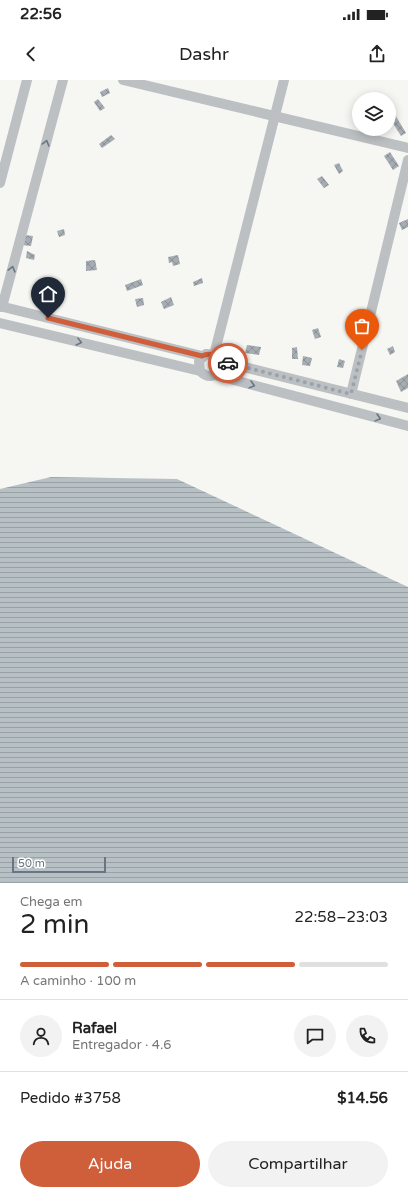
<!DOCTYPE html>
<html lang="pt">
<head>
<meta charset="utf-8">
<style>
	body { margin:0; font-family:"Varela Round",sans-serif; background:#f2f2f2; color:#222; height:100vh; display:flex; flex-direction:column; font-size:15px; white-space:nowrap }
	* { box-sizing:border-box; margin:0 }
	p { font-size:13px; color:#767676 }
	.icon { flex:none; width:22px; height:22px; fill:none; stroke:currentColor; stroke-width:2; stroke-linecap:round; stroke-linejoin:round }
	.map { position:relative; height:803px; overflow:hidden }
	.side { display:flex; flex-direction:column; background:#fff; flex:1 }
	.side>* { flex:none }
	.fabs { position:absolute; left:352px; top:12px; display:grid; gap:8px }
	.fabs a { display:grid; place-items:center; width:44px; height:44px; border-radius:50%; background:#fff; box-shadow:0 2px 10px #0003; font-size:20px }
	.scale { position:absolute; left:12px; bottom:10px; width:94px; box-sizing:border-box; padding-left:4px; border:2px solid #697681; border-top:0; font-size:11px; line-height:14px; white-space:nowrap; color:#697681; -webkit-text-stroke:3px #fff; paint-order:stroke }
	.pin { position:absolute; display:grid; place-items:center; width:34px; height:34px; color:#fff; margin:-41px -17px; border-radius:50% 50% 50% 0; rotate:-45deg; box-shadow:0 0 4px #0007 }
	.pin .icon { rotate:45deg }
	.courier { position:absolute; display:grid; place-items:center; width:40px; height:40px; margin:-20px; border:3px solid #cf5e3b; border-radius:50%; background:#fff; color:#222; box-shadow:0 1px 5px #0007 }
	.head em { font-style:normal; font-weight:600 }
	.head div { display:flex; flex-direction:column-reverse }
	.head { display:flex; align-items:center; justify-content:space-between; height:68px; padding:0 20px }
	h1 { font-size:26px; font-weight:600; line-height:30px }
	.bar { display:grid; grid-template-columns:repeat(4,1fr); gap:6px 4px; align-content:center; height:48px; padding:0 20px }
	.bar i { height:5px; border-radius:3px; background:#e0e0e0 }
	.bar .current { background:#cf5e3b }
	.bar p { grid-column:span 4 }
	.line { display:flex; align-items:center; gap:10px; padding:0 20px; border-top:1px solid #e0e0e0 }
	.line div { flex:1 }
	.round { display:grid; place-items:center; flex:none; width:42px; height:42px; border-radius:21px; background:#f2f2f2 }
	.action { display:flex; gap:8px; margin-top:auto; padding:8px 20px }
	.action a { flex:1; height:46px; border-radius:24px; background:#cf5e3b; color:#fff; font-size:16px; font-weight:600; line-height:46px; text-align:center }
	.action a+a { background:#f2f2f2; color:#222 }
	.status { display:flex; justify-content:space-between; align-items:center; height:28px; padding:0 20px; background:#fff; direction:ltr }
	.status svg { height:11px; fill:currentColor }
	header { display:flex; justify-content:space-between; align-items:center; height:52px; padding:0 20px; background:#fff; font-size:18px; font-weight:600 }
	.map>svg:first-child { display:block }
	.water { fill:url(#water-rules) }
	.building { fill:url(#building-cross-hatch) }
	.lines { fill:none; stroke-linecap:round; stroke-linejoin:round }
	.minor { stroke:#bcc0c3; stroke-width:10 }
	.oneway { stroke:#697681 }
	.done { stroke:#9aa3a9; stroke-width:4; stroke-dasharray:0 7.2 }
	.route { stroke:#cf5e3b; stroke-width:5 }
</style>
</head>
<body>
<div class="status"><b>22:56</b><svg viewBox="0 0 49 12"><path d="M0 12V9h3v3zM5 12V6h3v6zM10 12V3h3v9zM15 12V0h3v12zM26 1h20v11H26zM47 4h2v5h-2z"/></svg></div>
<header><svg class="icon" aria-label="back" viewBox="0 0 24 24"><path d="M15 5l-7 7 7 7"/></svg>Dashr<svg class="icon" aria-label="share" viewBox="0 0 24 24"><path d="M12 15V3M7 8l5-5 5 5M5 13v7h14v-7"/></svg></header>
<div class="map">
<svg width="408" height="803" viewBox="0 0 408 803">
	<defs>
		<pattern id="water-rules" width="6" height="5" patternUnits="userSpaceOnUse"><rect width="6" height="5" fill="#b7c1c5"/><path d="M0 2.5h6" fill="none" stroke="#99a1a5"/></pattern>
		<pattern id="building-cross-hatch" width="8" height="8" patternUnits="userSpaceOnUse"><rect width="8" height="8" fill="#a6adb2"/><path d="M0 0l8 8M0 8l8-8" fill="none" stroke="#8b9196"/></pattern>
	</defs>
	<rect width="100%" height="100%" fill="#f6f6f3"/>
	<!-- water -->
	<polygon class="water" points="51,397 177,399 408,507 408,803 0,803 0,409"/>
	<!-- building -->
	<g class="building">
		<polygon points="108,8 110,13 102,17 100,12"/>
		<polygon points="98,19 105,28 100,31 94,22"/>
		<polygon points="394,33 406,53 401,56 389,37"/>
		<polygon points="111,55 115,59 102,68 99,64"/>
		<polygon points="390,72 399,86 393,90 384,76"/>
		<polygon points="339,83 343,91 339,94 334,85"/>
		<polygon points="322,96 329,105 324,108 317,99"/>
		<polygon points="408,139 408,147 402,150 399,143"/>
		<polygon points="64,149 65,155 59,157 57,151"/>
		<polygon points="24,155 33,156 31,166 22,165"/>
		<polygon points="27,171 35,175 34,180 26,178"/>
		<polygon points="178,175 180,184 173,186 172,182 169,183 168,177"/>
		<polygon points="95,180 97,190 86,191 86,181"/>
		<polygon points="202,198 203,203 194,206 193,202"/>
		<polygon points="141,199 143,205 127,211 125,205"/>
		<polygon points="171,217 174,225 164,229 161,222"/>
		<polygon points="143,218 144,225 137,227 135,219"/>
		<polygon points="318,248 321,257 315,259 312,250"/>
		<polygon points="247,265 261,267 259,275 245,273"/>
		<polygon points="393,266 395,272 390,275 387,269"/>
		<polygon points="297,267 298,279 292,279 292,268"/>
		<polygon points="303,276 312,278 310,286 302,285"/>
		<polygon points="339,279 345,281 343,288 337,287"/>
		<polygon points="408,294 408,308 401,312 396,301"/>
	</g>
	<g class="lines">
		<!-- minor -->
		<g class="minor">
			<polyline points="123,0 408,68"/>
			<polyline points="0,103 27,0"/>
			<polyline points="0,226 202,276"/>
			<polyline points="2,227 63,0"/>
			<path d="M0,243L200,291C206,297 211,298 218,293C222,286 221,280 214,275L206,274L199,281L200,291"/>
			<polyline points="214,275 284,0"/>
			<polyline points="220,281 408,328"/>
			<polyline points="215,295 408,346"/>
			<polyline points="351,314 408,80"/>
		</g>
	</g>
	<!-- one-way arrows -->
	<defs><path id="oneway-chevron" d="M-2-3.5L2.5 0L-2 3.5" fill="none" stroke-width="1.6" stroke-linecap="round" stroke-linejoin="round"/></defs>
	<g class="oneway">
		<use href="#oneway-chevron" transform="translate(46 63) rotate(-75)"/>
		<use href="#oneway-chevron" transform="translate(12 189) rotate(-75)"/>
		<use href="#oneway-chevron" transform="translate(79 262) rotate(14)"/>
		<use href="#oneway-chevron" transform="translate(252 305) rotate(15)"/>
		<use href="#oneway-chevron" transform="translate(378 338) rotate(15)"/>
	</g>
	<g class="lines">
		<!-- done -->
		<polyline class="done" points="228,283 351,314 362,270"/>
		<!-- route -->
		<path class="route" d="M48,238L202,276C213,270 218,280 228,283"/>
	</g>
</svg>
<div class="fabs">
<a><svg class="icon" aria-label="layers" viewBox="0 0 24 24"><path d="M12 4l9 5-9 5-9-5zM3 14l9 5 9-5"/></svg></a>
</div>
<div class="scale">50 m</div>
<div class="pin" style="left:362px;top:270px;background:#ea580c"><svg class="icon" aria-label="bag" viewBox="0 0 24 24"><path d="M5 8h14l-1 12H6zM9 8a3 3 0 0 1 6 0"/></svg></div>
<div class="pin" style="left:48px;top:238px;background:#1f2937"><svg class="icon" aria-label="home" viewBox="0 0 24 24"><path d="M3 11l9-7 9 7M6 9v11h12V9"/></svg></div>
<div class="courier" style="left:228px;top:283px"><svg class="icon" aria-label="car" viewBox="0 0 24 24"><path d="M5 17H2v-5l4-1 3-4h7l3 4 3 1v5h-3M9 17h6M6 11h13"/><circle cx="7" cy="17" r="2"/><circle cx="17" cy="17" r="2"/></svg></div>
</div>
<section class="side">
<div class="head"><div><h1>2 min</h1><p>Chega em</p></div><em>22:58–23:03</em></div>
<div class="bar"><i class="current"></i><i class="current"></i><i class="current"></i><i></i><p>A caminho · 100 m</p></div>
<div class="line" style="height:72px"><a class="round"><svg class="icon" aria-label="person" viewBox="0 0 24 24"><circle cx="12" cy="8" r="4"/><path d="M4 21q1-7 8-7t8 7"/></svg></a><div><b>Rafael</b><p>Entregador · 4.6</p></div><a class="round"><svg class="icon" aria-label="chat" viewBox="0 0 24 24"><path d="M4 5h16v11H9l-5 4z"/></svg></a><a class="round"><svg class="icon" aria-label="phone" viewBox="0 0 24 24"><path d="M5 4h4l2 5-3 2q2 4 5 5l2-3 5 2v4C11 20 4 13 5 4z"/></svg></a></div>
<div class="line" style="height:52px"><div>Pedido #3758</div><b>$14.56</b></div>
<div class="action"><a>Ajuda</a><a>Compartilhar</a></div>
</section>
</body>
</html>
